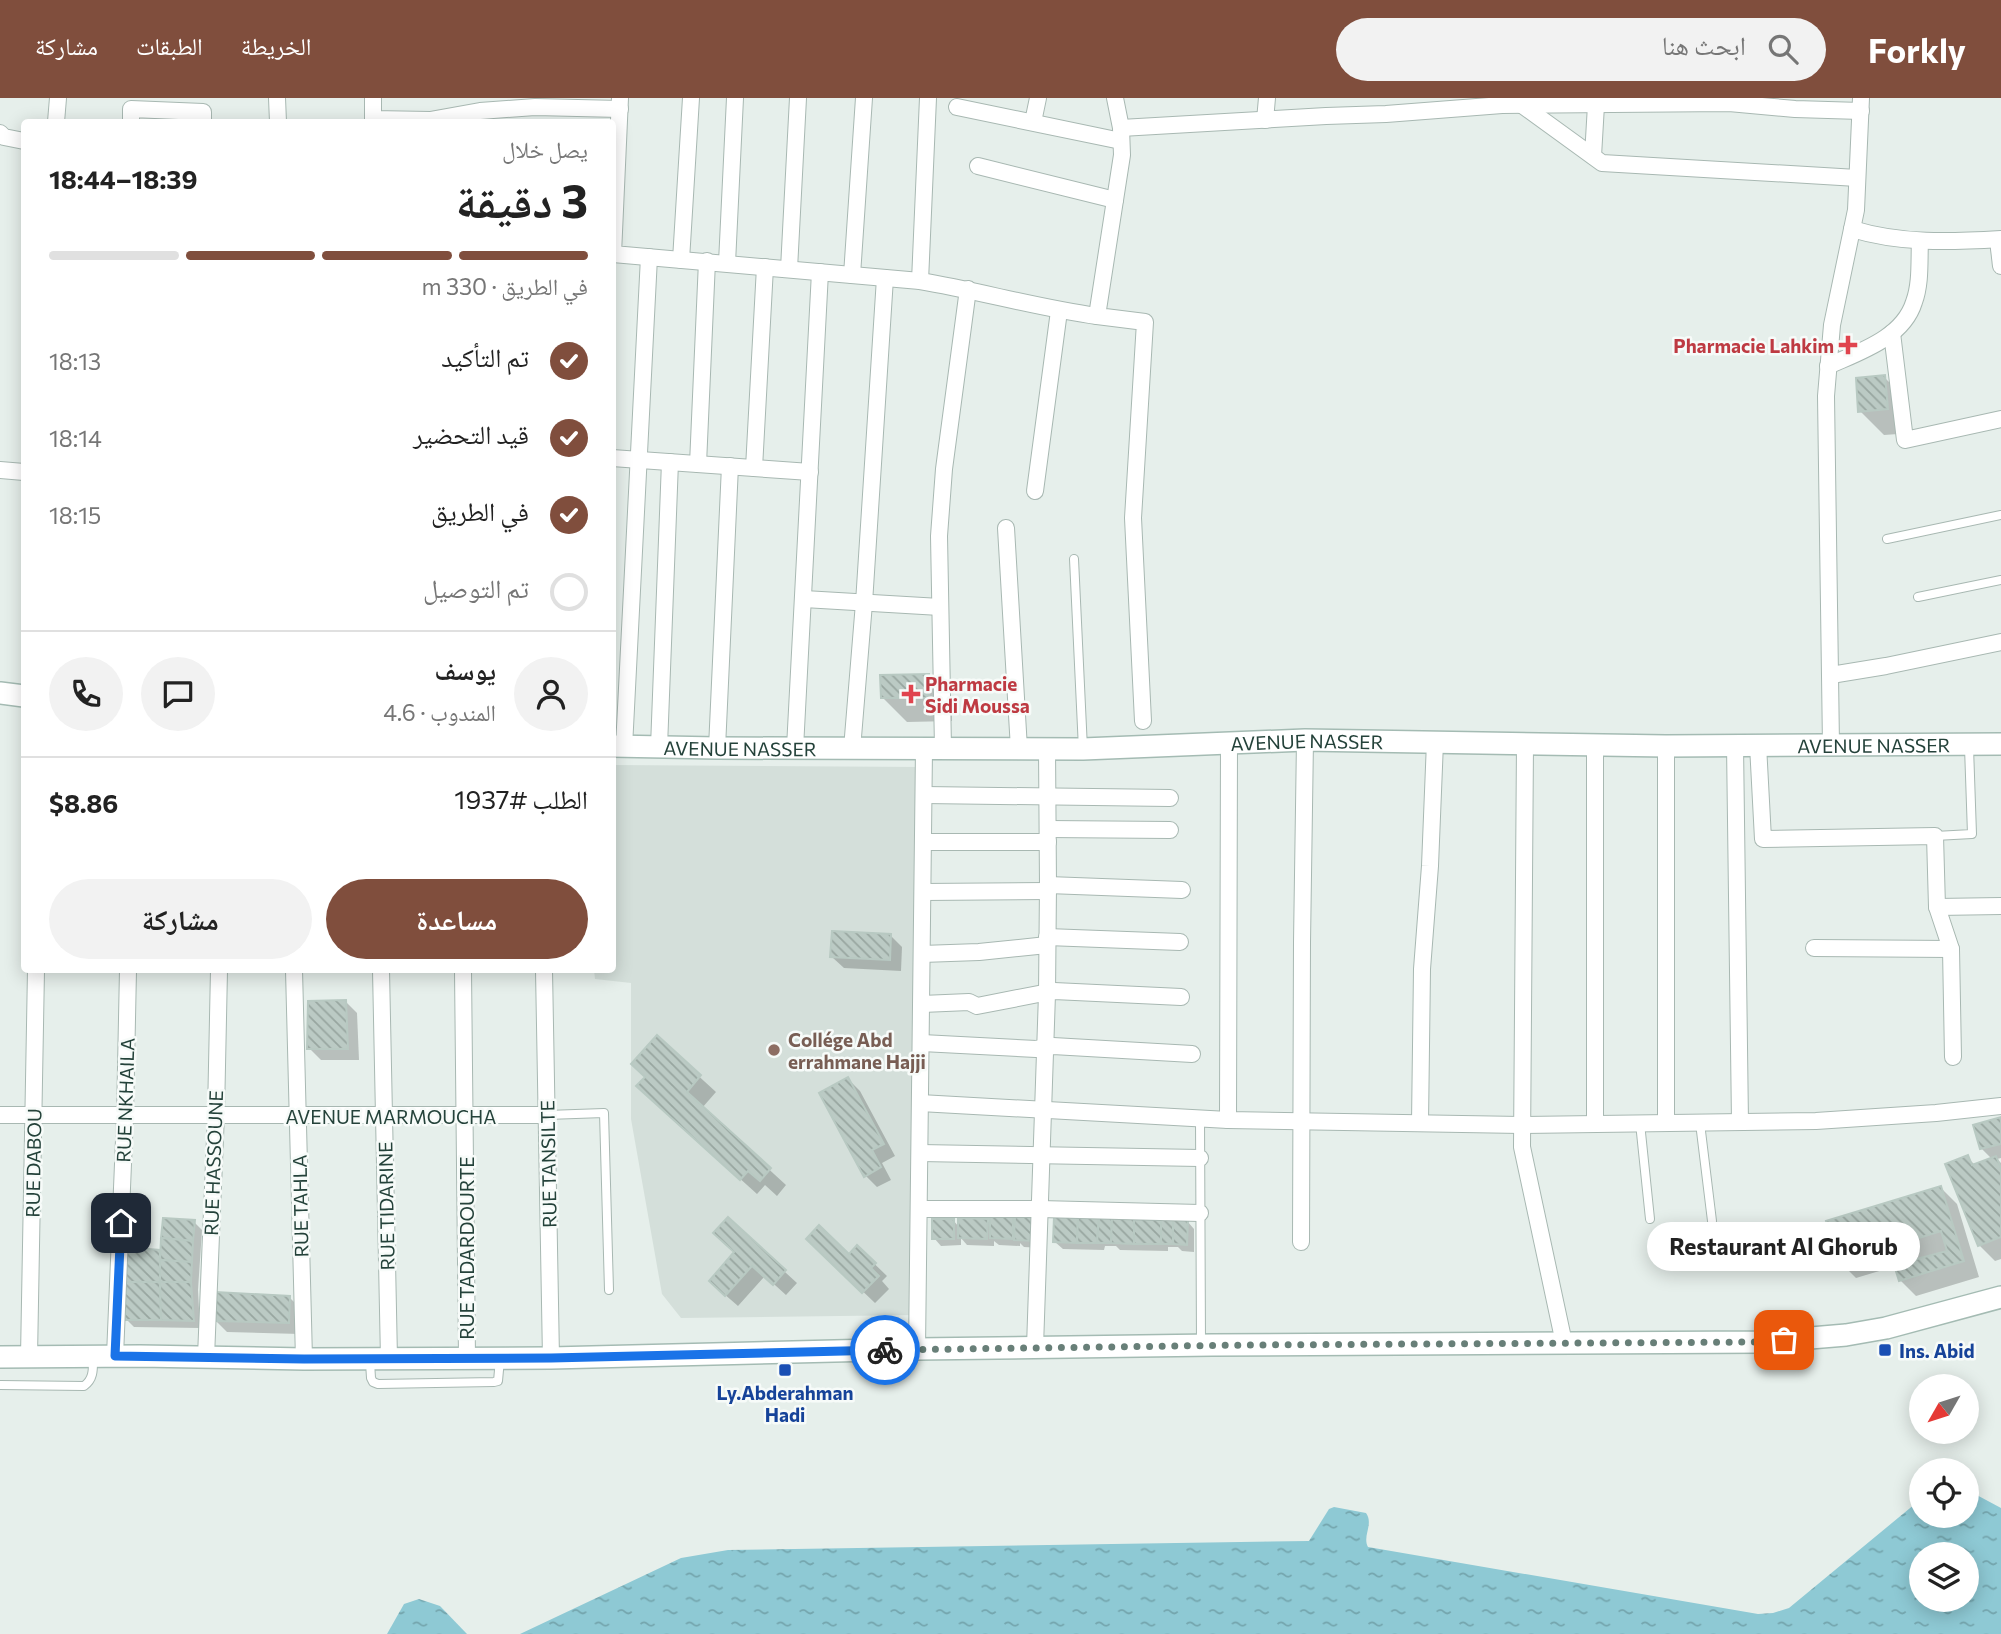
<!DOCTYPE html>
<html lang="ar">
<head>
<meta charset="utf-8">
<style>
	body { margin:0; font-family:Commissioner,"Noto Naskh Arabic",sans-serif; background:#f2f2f2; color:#222; direction:rtl; height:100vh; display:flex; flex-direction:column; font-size:26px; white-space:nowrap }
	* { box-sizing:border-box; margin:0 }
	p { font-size:23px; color:#767676 }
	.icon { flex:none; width:38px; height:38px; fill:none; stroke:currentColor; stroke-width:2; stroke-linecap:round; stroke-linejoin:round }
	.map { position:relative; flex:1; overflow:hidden; direction:ltr }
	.side { position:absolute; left:21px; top:21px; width:595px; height:854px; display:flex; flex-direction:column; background:#fff; border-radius:7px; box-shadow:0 4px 18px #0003; direction:rtl }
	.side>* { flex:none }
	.needle { width:46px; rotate:231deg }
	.buttons { position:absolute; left:1909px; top:1276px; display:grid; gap:14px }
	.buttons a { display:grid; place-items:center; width:70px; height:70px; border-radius:50%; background:#fff; box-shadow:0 4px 18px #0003; font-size:35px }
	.pin { position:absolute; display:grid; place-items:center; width:60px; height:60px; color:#fff; margin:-30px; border-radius:14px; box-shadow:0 4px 10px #0006 }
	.courier { position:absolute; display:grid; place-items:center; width:70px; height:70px; margin:-35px; border:5px solid #1a73e8; border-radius:50%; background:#fff; color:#222; box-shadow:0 2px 9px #0007 }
	.bubble { position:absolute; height:49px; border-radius:24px; background:#fff; box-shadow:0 4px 18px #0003; font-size:23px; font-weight:700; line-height:49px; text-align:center; direction:rtl }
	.head em { font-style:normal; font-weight:700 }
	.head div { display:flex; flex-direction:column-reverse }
	.head { display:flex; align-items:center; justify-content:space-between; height:119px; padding:0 28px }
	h1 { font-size:46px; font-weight:700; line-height:52px }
	.bar { display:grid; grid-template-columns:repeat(4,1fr); gap:10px 7px; align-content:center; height:84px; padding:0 28px }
	.bar i { height:9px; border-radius:5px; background:#e0e0e0 }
	.bar .current { background:#804e3d }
	.bar p { grid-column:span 4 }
	.line { display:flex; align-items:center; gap:18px; padding:0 28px; border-top:2px solid #e0e0e0 }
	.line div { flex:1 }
	.round { display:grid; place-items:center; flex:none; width:74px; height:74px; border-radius:37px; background:#f2f2f2 }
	ol { padding:0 28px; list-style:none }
	li { display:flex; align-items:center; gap:21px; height:77px }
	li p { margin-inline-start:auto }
	li .icon { padding:7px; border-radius:50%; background:#804e3d; color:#fff; stroke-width:4 }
	li:last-child { color:#767676 }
	li i { width:38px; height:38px; border:4px solid #e0e0e0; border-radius:50% }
	.primary-button { display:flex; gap:14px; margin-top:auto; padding:14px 28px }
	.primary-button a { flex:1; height:80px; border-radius:42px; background:#804e3d; color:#fff; font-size:28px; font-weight:700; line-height:80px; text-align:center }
	.primary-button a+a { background:#f2f2f2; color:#222 }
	header { display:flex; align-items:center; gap:42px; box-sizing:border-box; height:98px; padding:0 35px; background:#804e3d; color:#fff }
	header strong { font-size:33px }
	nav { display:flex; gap:38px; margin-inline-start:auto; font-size:24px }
	.search { width:490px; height:63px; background:#f2f2f2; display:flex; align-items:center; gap:18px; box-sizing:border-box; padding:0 24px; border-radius:38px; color:#767676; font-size:26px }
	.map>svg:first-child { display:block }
	.built { fill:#d4dfda }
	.water { fill:url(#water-ripples); fill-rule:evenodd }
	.shadow { fill:#0003 }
	.building { fill:url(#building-back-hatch); stroke:#b8c9c2; stroke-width:2 }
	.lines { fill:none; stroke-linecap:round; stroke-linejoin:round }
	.lane-casing { stroke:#a8b8b2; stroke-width:10 }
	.street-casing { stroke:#a8b8b2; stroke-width:18 }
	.secondary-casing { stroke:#a4bbb3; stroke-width:24 }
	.lane { stroke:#fff; stroke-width:8 }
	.street { stroke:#fff; stroke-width:16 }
	.secondary { stroke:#fff; stroke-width:21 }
	.done { stroke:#687f78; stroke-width:7; stroke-dasharray:0 12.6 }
	.route { stroke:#1a73e8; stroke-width:9 }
	.health-dot { fill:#e0444e; stroke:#f7fbf9; stroke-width:2.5 }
	.education-dot { fill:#8d6e63; stroke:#f7fbf9; stroke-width:2.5 }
	.transit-dot { fill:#1a4fb4; stroke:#f7fbf9; stroke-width:2.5 }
	.labels { text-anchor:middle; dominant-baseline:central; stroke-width:5; stroke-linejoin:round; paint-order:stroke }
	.health-label { font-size:19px; font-weight:bold; fill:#be3a42; stroke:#f7fbf9; text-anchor:end }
	.street-label { font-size:19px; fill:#24423a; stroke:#f7fbf9 }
	.education-label { font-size:19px; font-weight:bold; fill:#785e54; stroke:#f7fbf9; text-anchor:start }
	.transit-label { font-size:19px; font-weight:bold; fill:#164399; stroke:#f7fbf9; text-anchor:start }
</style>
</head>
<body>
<header>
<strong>Forkly</strong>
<div class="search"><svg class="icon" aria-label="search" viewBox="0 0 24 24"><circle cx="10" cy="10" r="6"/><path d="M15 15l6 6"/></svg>ابحث هنا</div>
<nav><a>الخريطة</a><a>الطبقات</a><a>مشاركة</a></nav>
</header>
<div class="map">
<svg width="2001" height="1536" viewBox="0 0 2001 1536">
	<defs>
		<pattern id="water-ripples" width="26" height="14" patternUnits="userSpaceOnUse" patternTransform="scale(1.75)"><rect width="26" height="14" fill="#8ec9d4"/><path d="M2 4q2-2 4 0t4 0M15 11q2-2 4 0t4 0" fill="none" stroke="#74a5ad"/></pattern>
		<pattern id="building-back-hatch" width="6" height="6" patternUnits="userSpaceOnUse" patternTransform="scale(1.75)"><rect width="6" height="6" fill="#bbcac4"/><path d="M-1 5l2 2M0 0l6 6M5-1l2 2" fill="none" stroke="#98a6a0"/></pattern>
	</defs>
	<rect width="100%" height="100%" fill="#e6efeb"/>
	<!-- built -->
	<polygon class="built" points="613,667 920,669 917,1217 681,1220 662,1196 631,1021 631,885 595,881 594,872 612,872"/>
	<!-- water -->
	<g class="water">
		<path d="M1967,1395H1973L2001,1410V1536H520L681,1460L728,1452L1309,1443L1329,1411L1334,1409L1366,1415C1374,1426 1362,1438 1368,1449L1758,1516L1773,1515L1789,1510L1921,1401L1922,1418H1967ZM1922,1456H1967V1502H1922Z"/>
		<polygon points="419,1501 440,1508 467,1536 387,1536 404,1506"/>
	</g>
	<!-- shadow -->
	<g class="shadow">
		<polygon points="1884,279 1908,303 1912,335 1884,337 1860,313"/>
		<polygon points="928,578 952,602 952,623 907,624 882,599"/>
		<polygon points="891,838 902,849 901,873 844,870 832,859"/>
		<polygon points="345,903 357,915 359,962 321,962 309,950"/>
		<polygon points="657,940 716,994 702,1010 786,1087 777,1098 765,1087 757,1096 655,1004 646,979"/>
		<polygon points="848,981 860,993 895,1058 882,1065 891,1082 877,1089 865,1077"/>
		<polygon points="2001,1021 2001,1060 1997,1061 2001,1065 2001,1161 1995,1163 1979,1147 1967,1059 1976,1068 1992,1061 1982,1051"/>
		<polygon points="1941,1090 1957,1106 1979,1179 1916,1198 1900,1182 1896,1168 1856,1180 1840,1164"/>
		<polygon points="1012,1120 1042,1150 1024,1149 1020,1145 1020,1148 999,1147 994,1143 994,1148 967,1147 961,1140 961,1147 941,1148 934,1140 953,1122 959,1129 987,1122 992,1127"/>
		<polygon points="728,1122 797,1185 786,1197 765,1178 738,1208 723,1195 736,1155"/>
		<polygon points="1187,1123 1194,1131 1194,1154 1182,1153 1178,1149 1168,1149 1168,1153 1120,1152 1116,1148 1105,1148 1104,1152 1063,1151 1055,1144"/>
		<polygon points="194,1124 202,1132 198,1192 200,1230 134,1229 126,1221 124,1151 162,1154"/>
		<polygon points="808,1141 849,1158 857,1149 887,1178 882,1183 889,1191 875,1205"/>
		<polygon points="289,1199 301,1211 300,1236 227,1234 215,1222"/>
	</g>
	<!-- building -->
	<g class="building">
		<polygon points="1885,277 1888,311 1858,314 1856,280"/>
		<polygon points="929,576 929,600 881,600 880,577"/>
		<polygon points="832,833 891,836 890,862 830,859"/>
		<polygon points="346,902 348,951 307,951 308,903"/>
		<polygon points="657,937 701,977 687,994 771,1070 760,1083 748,1073 740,1082 636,988 645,979 631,966"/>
		<polygon points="848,979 884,1046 872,1052 881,1069 864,1079 819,995"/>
		<polygon points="2001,1019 2001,1046 1980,1051 1973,1027"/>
		<polygon points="1968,1057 1972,1067 1996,1058 2001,1070 2001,1139 1978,1148 1945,1066"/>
		<polygon points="1941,1088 1964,1163 1899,1183 1894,1167 1947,1153 1941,1133 1839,1165 1826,1123"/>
		<polygon points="990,1118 1013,1118 1013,1141 990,1140"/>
		<polygon points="1015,1118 1036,1118 1035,1143 1014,1142"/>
		<polygon points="728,1119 786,1172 773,1187 752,1168 725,1198 709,1183 734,1154 713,1135"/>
		<polygon points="1054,1119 1078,1119 1077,1145 1053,1144"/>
		<polygon points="1078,1119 1099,1120 1097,1145 1077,1145"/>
		<polygon points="163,1120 195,1122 193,1143 161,1140"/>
		<polygon points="958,1120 988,1121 987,1141 958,1140"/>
		<polygon points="1099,1120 1112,1120 1111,1145 1097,1145"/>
		<polygon points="1112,1120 1134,1120 1134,1146 1111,1145"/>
		<polygon points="1134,1120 1161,1121 1161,1146 1134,1146"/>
		<rect x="932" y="1121" width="22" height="20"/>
		<rect x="1161" y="1121" width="12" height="25"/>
		<polygon points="1173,1121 1188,1121 1187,1147 1173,1146"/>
		<polygon points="819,1127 849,1156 857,1147 876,1165 871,1170 879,1178 862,1195 806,1141"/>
		<polygon points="161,1140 193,1143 192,1164 160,1162"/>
		<polygon points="122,1149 160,1152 160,1184 123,1184"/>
		<polygon points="160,1162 192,1164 191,1184 160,1184"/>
		<polygon points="123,1184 160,1184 161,1222 125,1222"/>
		<polygon points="160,1184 191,1184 194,1223 161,1222"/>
		<polygon points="215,1194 290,1198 289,1225 214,1223"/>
	</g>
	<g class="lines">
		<!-- lane casing -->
		<g class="lane-casing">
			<g id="lane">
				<polyline points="1887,441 2001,417"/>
				<polyline points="1074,461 1083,651"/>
				<polyline points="1918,499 2001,482"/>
				<polyline points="1935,738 1972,736 1969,649"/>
				<polyline points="547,1017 604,1015 609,1192"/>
				<polyline points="1200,1021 1201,1246"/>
				<polyline points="1640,1025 1650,1121"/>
				<polyline points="1700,1025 1712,1123"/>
				<polyline points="370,1264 371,1280 373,1284 378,1286 494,1284 498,1283 500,1261"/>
				<path d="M0,1287L84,1288C94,1281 93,1271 93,1259"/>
			</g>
		</g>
		<!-- street casing -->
		<g class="street-casing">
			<g id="street">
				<polyline points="277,0 278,24"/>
				<polyline points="373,0 373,21 430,22 480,13 535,9 620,11"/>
				<path d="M620,0L613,156L920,183C980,193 1038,210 1097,218"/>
				<polyline points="1115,0 1121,30 1122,57 1097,218 1145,224 1133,420 1143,623"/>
				<polyline points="1522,7 1602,65 1857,80"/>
				<polyline points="957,9 1121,43"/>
				<polyline points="1265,22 1267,0"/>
				<polyline points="56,24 58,0"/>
				<polyline points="131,24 131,11 203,14 203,24"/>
				<polyline points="1033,24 1038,0"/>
				<polyline points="1121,30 1326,18 1386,16 1502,7 1729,5 1795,11 1861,13"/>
				<polyline points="0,35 4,39 24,43"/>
				<polyline points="1593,58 1596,7"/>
				<polyline points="978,68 1115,102"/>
				<path d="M1852,131C1901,146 1950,144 2001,141"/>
				<polyline points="1998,142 2001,168"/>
				<polyline points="681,162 691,0"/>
				<polyline points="727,165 735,0"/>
				<polyline points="789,171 798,0"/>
				<polyline points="852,177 864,0"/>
				<polyline points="920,183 928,0"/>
				<polyline points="1892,235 1905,342 2001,321"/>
				<path d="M1828,268C1859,254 1903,240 1914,204C1921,185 1919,163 1920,143"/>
				<polyline points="612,360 810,374"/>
				<polyline points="698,366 707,163"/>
				<polyline points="754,370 765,169"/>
				<polyline points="0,372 24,374"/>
				<polyline points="1035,393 1059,213"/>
				<polyline points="1006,430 1019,651"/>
				<polyline points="804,501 940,509"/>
				<polyline points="1831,577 1886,568 2001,544"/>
				<polyline points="1525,646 1522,1049 1564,1245"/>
				<polyline points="1735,647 1740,1024"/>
				<polyline points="1758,647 1763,741 1935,738 1937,809 1951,851 1953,959"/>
				<polyline points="1831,647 1826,298 1832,227 1856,112 1861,0"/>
				<polyline points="624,649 649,159"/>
				<polyline points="659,649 670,364"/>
				<polyline points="717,650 730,368"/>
				<polyline points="795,650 820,174"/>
				<polyline points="943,650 939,438 944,371 968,191"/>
				<polyline points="852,651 864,505 885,180"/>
				<polyline points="924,697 1170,700"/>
				<polyline points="1048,731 1170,732"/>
				<polyline points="923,744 1048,744"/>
				<polyline points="1048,787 1182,792"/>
				<polyline points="923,794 1048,793"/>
				<polyline points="1937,809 2001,808"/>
				<polyline points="1047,839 1180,844"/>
				<polyline points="1814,850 1951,851"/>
				<polyline points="922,856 979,854 1047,847"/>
				<polyline points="294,872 304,1261"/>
				<polyline points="381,872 389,1261"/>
				<polyline points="463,872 467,1260"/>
				<polyline points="544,872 551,1260"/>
				<polyline points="922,906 969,904 977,908 1054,893 1181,899"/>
				<polyline points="922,945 1036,951 1053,948 1192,956"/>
				<polyline points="920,1005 1228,1022 1521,1027 1816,1023 1936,1015 2001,1008"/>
				<polyline points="0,1017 547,1017"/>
				<polyline points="1228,1022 1229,646"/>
				<polyline points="1420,1025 1422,871 1430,768 1435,644"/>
				<polyline points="1595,1025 1595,647"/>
				<polyline points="1666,1025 1666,648"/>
				<polyline points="920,1055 1200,1060"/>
				<polyline points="920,1111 1040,1111 1200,1115"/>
				<polyline points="1301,1144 1302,844 1305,642"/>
				<polyline points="1035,1249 1047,896 1048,787 1047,650"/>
				<polyline points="917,1251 924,651"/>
				<polyline points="115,1258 125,1018 128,872"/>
				<polyline points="29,1259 36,872"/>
				<polyline points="206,1259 216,1016 219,872"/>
			</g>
		</g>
		<!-- secondary casing -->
		<g class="secondary-casing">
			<g id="secondary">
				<polyline points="0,595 24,598"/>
				<path id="s1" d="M612,648L717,650L1083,651L1305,642L1666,648L2001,646"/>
				<polyline points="0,1259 140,1258 304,1261 551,1260 917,1251 1212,1247 1763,1244 1846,1237 1886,1230 2001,1199"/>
			</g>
		</g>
		<!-- lane -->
		<use href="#lane" class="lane"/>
		<!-- street -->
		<use href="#street" class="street"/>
		<!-- secondary -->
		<use href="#secondary" class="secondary"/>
	</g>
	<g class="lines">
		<!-- done -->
		<polyline class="done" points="885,1252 1251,1247 1763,1244 1784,1242"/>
		<!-- route -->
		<polyline class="route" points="121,1125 115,1258 304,1261 551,1260 885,1252"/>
	</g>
	<!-- markers -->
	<g class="health-dot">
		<path d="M1844.5 236.5h7v7h7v7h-7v7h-7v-7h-7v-7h7z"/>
		<path d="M907.5 585.5h7v7h7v7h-7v7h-7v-7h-7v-7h7z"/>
	</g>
	<circle class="education-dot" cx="774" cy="952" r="7"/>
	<g class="transit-dot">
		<rect x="1878" y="1245" width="14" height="14" rx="3.5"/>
		<rect x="778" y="1265" width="14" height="14" rx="3.5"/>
	</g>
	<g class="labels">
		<!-- health labels -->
		<g class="health-label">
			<text x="1834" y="247">Pharmacie Lahkim</text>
			<text x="925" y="585" text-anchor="start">Pharmacie<tspan x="925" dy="22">Sidi Moussa</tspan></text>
		</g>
		<!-- street labels -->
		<g class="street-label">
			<text stroke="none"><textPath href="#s1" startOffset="695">AVENUE NASSER</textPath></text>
			<text stroke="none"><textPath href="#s1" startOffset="1262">AVENUE NASSER</textPath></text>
			<text stroke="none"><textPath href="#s1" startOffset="128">AVENUE NASSER</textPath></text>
			<text transform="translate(125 1002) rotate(-88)">RUE NKHAILA</text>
			<text x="391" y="1018">AVENUE MARMOUCHA</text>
			<text transform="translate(33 1065) rotate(-89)">RUE DABOU</text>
			<text transform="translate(213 1065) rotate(-88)">RUE HASSOUNE</text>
			<text transform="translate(548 1066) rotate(-91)">RUE TANSILTE</text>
			<text transform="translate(300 1108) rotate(-91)">RUE TAHLA</text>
			<text transform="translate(386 1108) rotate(-91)">RUE TIDARINE</text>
			<text transform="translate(466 1150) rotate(-90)">RUE TADARDOURTE</text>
		</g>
		<!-- education labels -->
		<g class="education-label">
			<text x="788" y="941">Collége Abd<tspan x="788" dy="22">errahmane Hajji</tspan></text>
		</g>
		<!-- transit labels -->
		<g class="transit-label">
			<text x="1899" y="1252">Ins. Abid</text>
			<text x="785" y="1294" text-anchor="middle">Ly.Abderahman<tspan x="785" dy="22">Hadi</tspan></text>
		</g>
	</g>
</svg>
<div class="buttons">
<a><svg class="needle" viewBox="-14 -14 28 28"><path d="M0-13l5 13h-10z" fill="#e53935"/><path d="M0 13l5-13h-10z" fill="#767676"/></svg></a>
<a><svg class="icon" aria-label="locate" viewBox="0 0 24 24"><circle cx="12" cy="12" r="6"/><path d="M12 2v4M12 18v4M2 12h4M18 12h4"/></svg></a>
<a><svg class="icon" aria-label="layers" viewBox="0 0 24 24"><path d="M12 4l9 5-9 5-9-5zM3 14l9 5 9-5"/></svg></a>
</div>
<div class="pin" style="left:1784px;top:1242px;background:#ea580c"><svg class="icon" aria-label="bag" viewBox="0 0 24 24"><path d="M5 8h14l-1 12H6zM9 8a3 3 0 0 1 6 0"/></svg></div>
<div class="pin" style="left:121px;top:1125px;background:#1f2937"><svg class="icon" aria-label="home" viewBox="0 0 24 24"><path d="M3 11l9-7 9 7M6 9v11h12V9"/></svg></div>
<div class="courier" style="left:885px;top:1252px"><svg class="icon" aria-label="bike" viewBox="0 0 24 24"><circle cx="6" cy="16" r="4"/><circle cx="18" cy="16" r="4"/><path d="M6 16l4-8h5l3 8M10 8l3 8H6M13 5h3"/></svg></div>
<div class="bubble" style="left:1647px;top:1124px;width:273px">Restaurant Al Ghorub</div>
<section class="side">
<div class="head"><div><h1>3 دقيقة</h1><p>يصل خلال</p></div><em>18:39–18:44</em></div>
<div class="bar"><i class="current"></i><i class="current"></i><i class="current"></i><i></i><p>في الطريق · 330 m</p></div>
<ol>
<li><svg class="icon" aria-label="check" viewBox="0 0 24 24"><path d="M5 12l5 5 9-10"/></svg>تم التأكيد<p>18:13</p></li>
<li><svg class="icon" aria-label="check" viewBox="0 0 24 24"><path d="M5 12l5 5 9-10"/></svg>قيد التحضير<p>18:14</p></li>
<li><svg class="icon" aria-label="check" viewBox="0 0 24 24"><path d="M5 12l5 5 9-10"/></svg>في الطريق<p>18:15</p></li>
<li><i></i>تم التوصيل</li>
</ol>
<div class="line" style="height:126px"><a class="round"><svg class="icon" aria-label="person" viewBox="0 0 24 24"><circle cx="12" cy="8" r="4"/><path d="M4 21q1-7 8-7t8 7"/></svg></a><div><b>يوسف</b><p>المندوب · 4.6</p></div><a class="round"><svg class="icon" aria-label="chat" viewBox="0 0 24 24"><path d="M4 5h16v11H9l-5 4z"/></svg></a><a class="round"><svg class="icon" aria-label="phone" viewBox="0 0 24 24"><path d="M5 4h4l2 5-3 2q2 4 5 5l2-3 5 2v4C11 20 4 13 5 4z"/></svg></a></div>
<div class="line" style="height:91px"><div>الطلب #1937</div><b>$8.86</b></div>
<div class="primary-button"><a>مساعدة</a><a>مشاركة</a></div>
</section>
</div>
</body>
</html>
